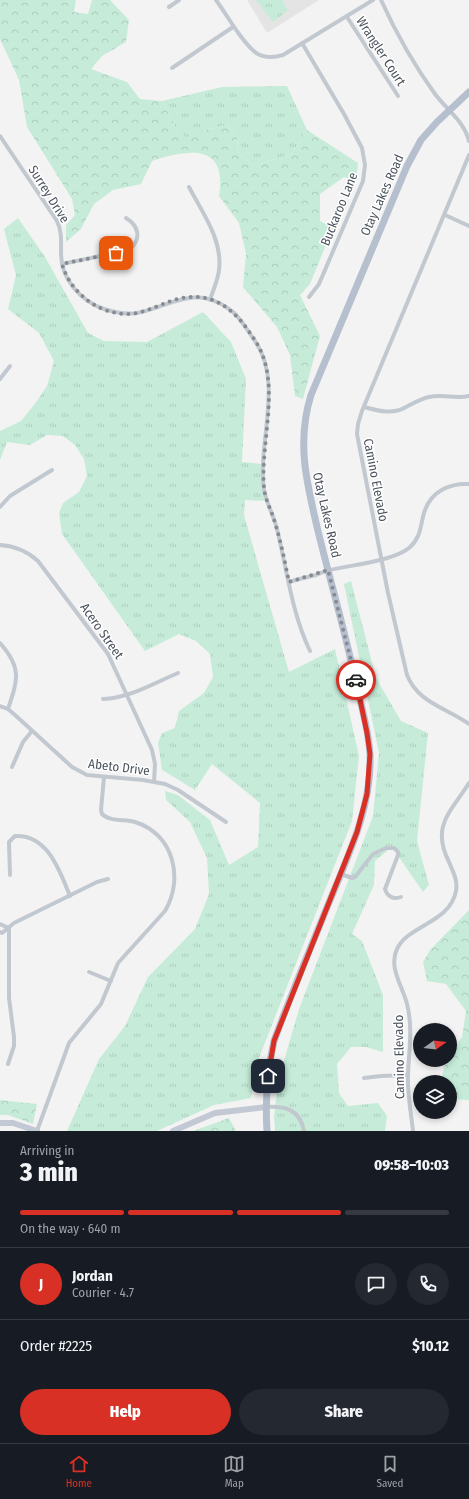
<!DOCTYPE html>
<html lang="en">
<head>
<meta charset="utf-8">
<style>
	body { margin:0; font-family:"Fira Sans Condensed",sans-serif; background:#242831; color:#f1f3f6; height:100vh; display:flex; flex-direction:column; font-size:15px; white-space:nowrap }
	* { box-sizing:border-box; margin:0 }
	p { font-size:13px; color:#9ea1a6 }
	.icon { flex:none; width:22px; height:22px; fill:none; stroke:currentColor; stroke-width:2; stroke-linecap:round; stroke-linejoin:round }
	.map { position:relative; height:1131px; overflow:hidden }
	.drawer { display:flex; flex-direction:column; background:#171b24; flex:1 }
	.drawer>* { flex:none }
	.needle { width:26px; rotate:76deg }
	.fabs { position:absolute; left:413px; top:1023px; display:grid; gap:8px }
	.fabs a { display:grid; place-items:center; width:44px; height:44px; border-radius:50%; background:#171b24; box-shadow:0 2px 6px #0003; font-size:20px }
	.pin { position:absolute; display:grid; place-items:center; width:34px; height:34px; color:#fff; margin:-17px; border-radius:8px; box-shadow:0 2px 6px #0006 }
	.courier { position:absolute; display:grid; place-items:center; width:40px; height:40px; margin:-20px; border:3px solid #d93025; border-radius:50%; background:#fff; color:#222; box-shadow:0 1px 5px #0007 }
	.summary em { font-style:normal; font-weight:800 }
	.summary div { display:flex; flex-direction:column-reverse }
	.summary { display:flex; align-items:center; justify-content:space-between; height:68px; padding:0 20px }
	h1 { font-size:26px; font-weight:800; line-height:30px }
	.bar { display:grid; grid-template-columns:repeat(4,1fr); gap:6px 4px; align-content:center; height:48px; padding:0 20px }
	.bar i { height:5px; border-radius:3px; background:#363941 }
	.bar .current { background:#d93025 }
	.bar p { grid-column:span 4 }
	.line { display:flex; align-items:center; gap:10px; padding:0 20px; border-top:1px solid #363941 }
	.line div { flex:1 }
	.round { display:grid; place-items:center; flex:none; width:42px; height:42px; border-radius:21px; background:#242831 }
	.button { display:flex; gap:8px; margin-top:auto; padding:8px 20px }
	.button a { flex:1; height:46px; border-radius:24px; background:#d93025; color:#fff; font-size:16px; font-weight:800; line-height:46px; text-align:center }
	.button a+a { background:#242831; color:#f1f3f6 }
	.dock { display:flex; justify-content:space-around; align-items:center; height:56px; border-top:1px solid #363941; background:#171b24; font-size:11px; color:#9ea1a6 }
	.dock a { display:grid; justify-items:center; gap:2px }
	.dock .current { color:#d93025 }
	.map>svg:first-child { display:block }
	.education { fill:#e5e4e4 }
	.grass { fill:url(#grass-tufts) }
	.forest { fill:url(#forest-crowns) }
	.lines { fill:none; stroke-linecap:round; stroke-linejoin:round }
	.street { stroke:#c2c8cf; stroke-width:4 }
	.secondary { stroke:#c2c9d4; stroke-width:6 }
	.primary { stroke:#b5bfce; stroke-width:7 }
	.done { stroke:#878b92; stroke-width:4; stroke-dasharray:0 7.2 }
	.route { stroke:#d93025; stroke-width:5 }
	.labels { text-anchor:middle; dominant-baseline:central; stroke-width:3; stroke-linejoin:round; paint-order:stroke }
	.street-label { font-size:13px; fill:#4c535e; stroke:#fff }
</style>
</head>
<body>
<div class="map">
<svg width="469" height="1131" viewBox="0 0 469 1131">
	<defs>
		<pattern id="grass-tufts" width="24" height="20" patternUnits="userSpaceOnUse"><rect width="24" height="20" fill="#c6ecd9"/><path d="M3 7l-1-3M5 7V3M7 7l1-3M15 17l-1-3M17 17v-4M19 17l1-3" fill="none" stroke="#acccbd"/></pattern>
		<pattern id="forest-crowns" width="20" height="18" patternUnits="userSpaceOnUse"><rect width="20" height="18" fill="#c6ecd9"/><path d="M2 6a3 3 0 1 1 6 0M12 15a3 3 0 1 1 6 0" fill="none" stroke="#acccbd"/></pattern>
	</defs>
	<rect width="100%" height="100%" fill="#f4f3f3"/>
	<!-- education -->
	<polygon class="education" points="247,0 319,0 267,33"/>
	<!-- grass -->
	<g class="grass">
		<polygon points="256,0 282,0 288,10 273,22"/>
		<polygon points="287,86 307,130 292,154 253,166 238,152 237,136 227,125 209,129 186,138 177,130 162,101 222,87"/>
		<polygon points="18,218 45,257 88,333 104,341 147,342 203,312 231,342 246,379 242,462 263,464 267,501 245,500 244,515 289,672 335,649 359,756 352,821 259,1058 251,1098 214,1105 157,1131 67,1131 99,1059 125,1026 148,977 195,929 209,894 207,858 190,822 166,800 165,791 178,795 210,820 229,865 258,847 260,803 212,764 195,790 162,770 158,743 162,733 175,728 179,711 204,693 213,677 210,654 196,641 179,634 145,651 62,534 59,513 63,503 79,492 87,476 84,459 75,445 63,436 47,435 30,445 7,442 0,460 0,431 21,421 34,405 47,386 54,361 39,333 8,309 16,275 4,229"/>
		<polygon points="351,581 376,678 401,721 428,733 417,841 429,885 423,892 392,847 375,861 374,885 352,934 362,941 383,995 383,1052 366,1047 351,1047 337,1064 339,1093 348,1106 378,1103 387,1116 385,1131 275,1131 274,1117 278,1081 299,1009 373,816 379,753 344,584"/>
	</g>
	<!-- forest -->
	<g class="forest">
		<path d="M0,0H76L74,12L88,14L92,0H110L129,20L126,42L102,56L91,69L127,82L140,99L162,101L177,130L186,137L209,129L227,125L237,136L238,152L253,166L292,154L307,130L358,163L356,181L344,177L320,194V221L333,228L310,284L300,295L320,336L303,399L295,396L290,355L277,327L243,287L246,254L239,223L219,196C228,143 188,149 152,161L141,184L113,190L94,204L81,229L66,242V225L75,215L72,199L27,127L19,80L0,39Z"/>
		<polygon points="469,910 469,1100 453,1099 450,1098 450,1082 441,1082 444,1067 448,1060 450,1060 450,1056 462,1037 466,1011 446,984 427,981 423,962 430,950"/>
		<polygon points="0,1100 37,1104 33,1124 8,1115 0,1115"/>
		<polygon points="229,1118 236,1131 193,1131"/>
	</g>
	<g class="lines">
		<!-- street -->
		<g class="street">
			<path d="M216,0C224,11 231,23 239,34C251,50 259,62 283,55L373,0"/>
			<path d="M381,0C396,33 414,65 435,94C447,110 464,121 469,141"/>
			<polyline points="169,7 179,0"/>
			<polyline points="347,17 398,96"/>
			<polyline points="302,43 344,114 362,148 365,165 363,181 319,284 309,297"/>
			<polyline points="172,68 233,27"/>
			<path d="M0,136L57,221C62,231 61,241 61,253C61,265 65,277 73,287C81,297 92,305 104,309C114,312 126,315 137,313C171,306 194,284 229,309C240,316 247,330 255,341C284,383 257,443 264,489C266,503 274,516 277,529C287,570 292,614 310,651"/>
			<path d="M469,155L362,411L358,424L357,434L388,593L407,675C418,703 447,708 469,724"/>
			<path d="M189,187C202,212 223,240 219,270C218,280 213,290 210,300"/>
			<polyline points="445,215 469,226"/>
			<path d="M62,264L129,250C142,239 139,226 126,218"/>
			<polyline points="0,379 10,366"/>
			<path d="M364,407C379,411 392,415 406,407C414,403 420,399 429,397C442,394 456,399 469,396"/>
			<polyline points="0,507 10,496 52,470"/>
			<path d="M0,545C15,546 27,551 38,561L108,654L152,750L155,764L154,782"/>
			<path d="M289,582C298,579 307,577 316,575C321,573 325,571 330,570C351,565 393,561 409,548C422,537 420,524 425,510C432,491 450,483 469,484"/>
			<path d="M0,643C22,668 18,679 8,709"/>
			<path d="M103,699C130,698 154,683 178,673"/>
			<polyline points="0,706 8,709 15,715 72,767 87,775 143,780 165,784 178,790 226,822"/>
			<polyline points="12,767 23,742 32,731"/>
			<path d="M341,874L352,878L355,877L373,854L386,848H394L398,852V855L385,889C387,896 393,900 401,897"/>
			<path d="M10,875L9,842L15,836C48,834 60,872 70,896"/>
			<polyline points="0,924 9,928"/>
			<polyline points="0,932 2,933 14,923 97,882 108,879"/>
			<polyline points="89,972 111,981"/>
			<polyline points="8,1064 14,1046 14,1037 9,998 9,928"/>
			<polyline points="364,1078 381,1076 408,1075"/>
			<path d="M266,1107C285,1106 300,1109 304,1131"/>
			<path d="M37,1131L69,1043L101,1004L118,963L165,911C184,879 174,834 135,822C125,819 110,822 102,814L101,810L104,777"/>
			<path d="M413,1131C411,1112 407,1093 408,1074C409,1051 413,1027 407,1004C403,987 388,967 397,949C408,925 450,923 456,891C458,880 453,872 449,862C431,826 450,813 469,783"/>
		</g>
		<!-- secondary -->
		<g class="secondary">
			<polyline points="0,1123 13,1123 37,1131"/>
			<polyline points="173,1131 215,1113 266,1107"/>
		</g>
		<!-- primary -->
		<path class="primary" d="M267,1131C265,1100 267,1072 274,1041C291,994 311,947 330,900C349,854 372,806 370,755C369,733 363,712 358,692C347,638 331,584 318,531C307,484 296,443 311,395L407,166L421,140L437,122L469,92"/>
	</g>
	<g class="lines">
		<!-- done -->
		<path class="done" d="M116,253L62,264C71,295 104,319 137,313C149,310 160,305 171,301C212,287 236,310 256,342C282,383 260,442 264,488C265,500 272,511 275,523C281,542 285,562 289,582L328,570L356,680"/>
		<!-- route -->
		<polyline class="route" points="268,1076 274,1041 357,832 367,794 370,754 367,733 356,680"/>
	</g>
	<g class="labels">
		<!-- street labels -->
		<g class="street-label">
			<text transform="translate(381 51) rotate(57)">Wrangler Court</text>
			<text transform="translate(49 194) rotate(58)">Surrey Drive</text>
			<text transform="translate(382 195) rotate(-66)">Otay Lakes Road</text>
			<text transform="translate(339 209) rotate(-68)">Buckaroo Lane</text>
			<text transform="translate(376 480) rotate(79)">Camino Elevado</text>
			<text transform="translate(327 515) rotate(77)">Otay Lakes Road</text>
			<text transform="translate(102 631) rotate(55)">Acero Street</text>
			<text transform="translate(119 767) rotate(7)">Abeto Drive</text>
			<text transform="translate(399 1057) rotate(-91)">Camino Elevado</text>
		</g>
	</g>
</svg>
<div class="fabs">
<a><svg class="needle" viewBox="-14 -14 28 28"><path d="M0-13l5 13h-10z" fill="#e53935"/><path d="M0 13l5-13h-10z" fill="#9ea1a6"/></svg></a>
<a><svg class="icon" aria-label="layers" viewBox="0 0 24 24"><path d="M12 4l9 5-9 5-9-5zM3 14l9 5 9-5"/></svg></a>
</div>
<div class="pin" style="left:116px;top:253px;background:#ea580c"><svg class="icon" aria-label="bag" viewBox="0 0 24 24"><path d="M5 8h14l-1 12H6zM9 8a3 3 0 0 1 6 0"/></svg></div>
<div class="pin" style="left:268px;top:1076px;background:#1f2937"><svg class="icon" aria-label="home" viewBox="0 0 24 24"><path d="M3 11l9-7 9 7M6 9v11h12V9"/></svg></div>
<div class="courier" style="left:356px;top:680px"><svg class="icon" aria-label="car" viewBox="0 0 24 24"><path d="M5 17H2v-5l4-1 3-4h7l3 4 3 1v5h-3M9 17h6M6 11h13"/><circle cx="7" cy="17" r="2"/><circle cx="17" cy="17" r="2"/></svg></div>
</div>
<section class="drawer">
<div class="summary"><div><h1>3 min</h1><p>Arriving in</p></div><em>09:58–10:03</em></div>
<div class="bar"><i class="current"></i><i class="current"></i><i class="current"></i><i></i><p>On the way · 640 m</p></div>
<div class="line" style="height:72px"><b class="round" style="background:#d93025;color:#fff">J</b><div><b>Jordan</b><p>Courier · 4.7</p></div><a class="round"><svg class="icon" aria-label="chat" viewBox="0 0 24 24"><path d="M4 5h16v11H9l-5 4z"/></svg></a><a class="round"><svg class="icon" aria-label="phone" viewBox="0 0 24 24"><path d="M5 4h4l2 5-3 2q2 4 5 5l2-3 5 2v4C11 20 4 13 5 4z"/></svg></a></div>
<div class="line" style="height:52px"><div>Order #2225</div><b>$10.12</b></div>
<div class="button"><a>Help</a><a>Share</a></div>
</section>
<nav class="dock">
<a class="current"><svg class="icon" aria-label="home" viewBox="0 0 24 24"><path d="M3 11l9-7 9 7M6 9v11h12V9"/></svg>Home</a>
<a><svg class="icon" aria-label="map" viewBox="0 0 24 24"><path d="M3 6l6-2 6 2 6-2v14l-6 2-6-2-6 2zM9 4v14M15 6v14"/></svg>Map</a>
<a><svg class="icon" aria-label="saved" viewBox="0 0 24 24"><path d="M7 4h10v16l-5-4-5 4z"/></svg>Saved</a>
</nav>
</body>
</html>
